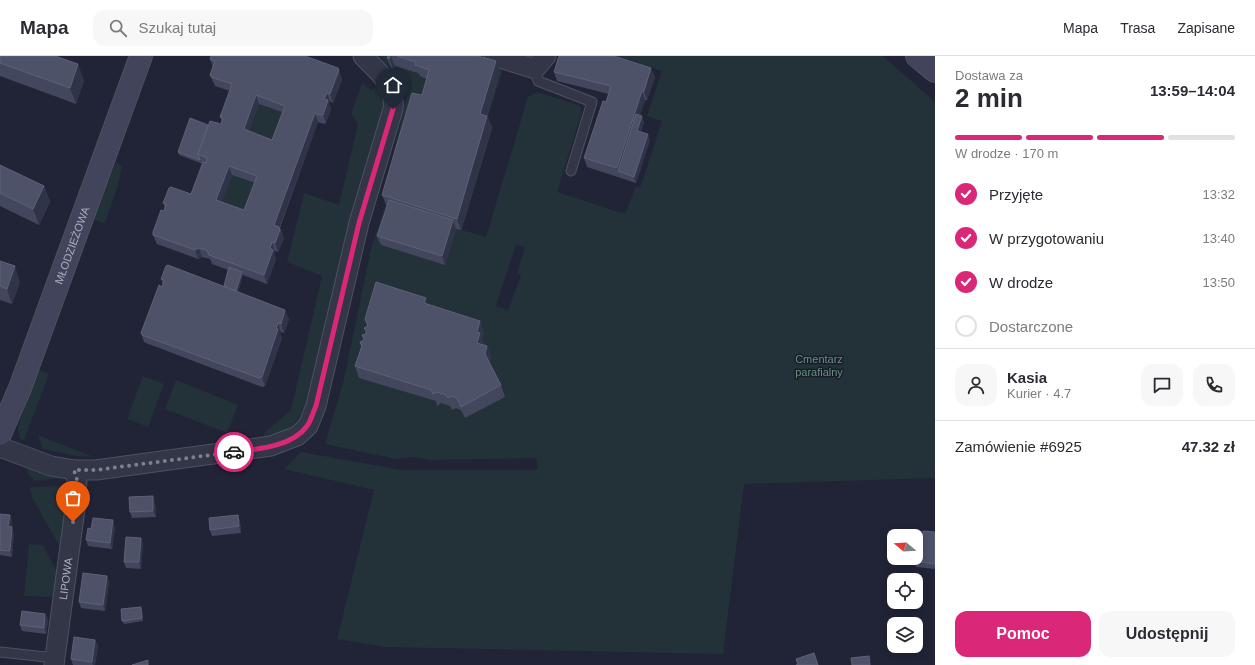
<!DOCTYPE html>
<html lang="pl">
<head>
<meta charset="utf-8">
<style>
	body { margin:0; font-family:Helvetica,sans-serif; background:#f7f7f7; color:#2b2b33; height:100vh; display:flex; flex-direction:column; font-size:15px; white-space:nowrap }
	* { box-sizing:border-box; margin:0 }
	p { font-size:13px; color:#7c7c81 }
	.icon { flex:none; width:22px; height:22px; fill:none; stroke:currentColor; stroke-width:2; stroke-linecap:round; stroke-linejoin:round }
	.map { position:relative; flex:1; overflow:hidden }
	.details { display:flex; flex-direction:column; background:#fff; width:320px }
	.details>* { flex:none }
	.needle { width:26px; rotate:288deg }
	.fabs { position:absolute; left:887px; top:473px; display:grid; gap:8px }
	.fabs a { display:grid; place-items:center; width:36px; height:36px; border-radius:8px; background:#fff; box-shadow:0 2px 10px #0003; font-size:20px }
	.pin { position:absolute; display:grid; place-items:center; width:34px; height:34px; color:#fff; margin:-41px -17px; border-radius:50% 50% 50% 0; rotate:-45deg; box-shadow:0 0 4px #0007 }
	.pin .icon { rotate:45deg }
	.courier { position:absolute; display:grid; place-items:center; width:40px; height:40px; margin:-20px; border:3px solid #db2777; border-radius:50%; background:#fff; color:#222; box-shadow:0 1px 5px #0007 }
	.summary em { font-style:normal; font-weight:600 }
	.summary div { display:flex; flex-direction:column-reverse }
	.summary { display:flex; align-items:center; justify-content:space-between; height:68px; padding:0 20px }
	h1 { font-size:26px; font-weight:600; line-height:30px }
	.bar { display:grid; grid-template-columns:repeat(4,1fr); gap:6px 4px; align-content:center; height:48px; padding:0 20px }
	.bar i { height:5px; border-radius:3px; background:#e1e1e2 }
	.bar .on { background:#db2777 }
	.bar p { grid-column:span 4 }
	.line { display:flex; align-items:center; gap:10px; padding:0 20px; border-top:1px solid #e1e1e2 }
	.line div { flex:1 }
	.round { display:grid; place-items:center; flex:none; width:42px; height:42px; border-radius:12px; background:#f7f7f7 }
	ol { padding:0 20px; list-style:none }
	li { display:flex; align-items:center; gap:12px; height:44px }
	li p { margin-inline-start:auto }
	li .icon { padding:4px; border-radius:50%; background:#db2777; color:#fff; stroke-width:4 }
	li:last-child { color:#7c7c81 }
	li i { width:22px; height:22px; border:2px solid #e1e1e2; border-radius:50% }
	.cta { display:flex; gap:8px; margin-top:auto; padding:8px 20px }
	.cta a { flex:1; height:46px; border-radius:12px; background:#db2777; color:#fff; font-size:16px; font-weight:600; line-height:46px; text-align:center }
	.cta a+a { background:#f7f7f7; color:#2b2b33 }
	header { display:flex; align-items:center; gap:24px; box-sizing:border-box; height:56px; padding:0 20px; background:#fff; border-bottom:1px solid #e1e1e2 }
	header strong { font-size:19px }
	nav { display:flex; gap:22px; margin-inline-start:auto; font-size:14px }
	.search { width:280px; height:36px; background:#f7f7f7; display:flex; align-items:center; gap:10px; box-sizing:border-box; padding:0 14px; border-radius:12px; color:#7c7c81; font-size:15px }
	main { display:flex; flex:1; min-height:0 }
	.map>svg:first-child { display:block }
	.green { fill:#233138; fill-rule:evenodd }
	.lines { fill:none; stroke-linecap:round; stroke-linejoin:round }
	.lane-casing { stroke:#4e5162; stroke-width:11 }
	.street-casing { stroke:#4e5162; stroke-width:21 }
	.secondary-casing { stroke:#4e5162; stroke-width:24 }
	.lane { stroke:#333647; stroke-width:9 }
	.street { stroke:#333647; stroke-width:19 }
	.secondary { stroke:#41445a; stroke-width:22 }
	.wall { fill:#43475e; fill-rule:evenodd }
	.shaded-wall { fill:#303449 }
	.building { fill:#4e5269; stroke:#5d6177; fill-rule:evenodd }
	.done { stroke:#7c7f92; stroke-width:4; stroke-dasharray:0 7.2 }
	.route { stroke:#db2777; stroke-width:5 }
	.labels { text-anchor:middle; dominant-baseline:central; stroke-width:3; stroke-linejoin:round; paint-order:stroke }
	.street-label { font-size:11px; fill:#adb0c4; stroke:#191c2b }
	.park-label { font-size:11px; fill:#65937b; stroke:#191c2b }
</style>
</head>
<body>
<header>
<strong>Mapa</strong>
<div class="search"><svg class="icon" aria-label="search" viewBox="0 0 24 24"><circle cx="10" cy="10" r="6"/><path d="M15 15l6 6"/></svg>Szukaj tutaj</div>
<nav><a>Mapa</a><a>Trasa</a><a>Zapisane</a></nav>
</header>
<main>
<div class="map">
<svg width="935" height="609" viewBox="0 0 935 609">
	<rect width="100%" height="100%" fill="#202436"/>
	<!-- green -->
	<g class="green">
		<path d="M380,0H472L504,10L486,68L493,71L462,174L486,181L528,41L537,36L579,49L582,56L557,136L625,158L636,130L640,132L662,65L647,60L662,15L617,0H883L935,46V422L744,428L723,598L386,591L337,583L374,434L284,413L301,396L402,414H538L536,402L430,404L413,401L396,403L325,388L344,323L371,193L385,150L390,112L408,34ZM516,189L525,191L517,217L521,219L508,254L496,250Z"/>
		<path d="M377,25L381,28L385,49L352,157L307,345C296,371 292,372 266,382L263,378L291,354L322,220L287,206L304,137L339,149L358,68L351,57L362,27L372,35Z"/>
		<polygon points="259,48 288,58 275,93 247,82"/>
		<polygon points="116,106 122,110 118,129 105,167 91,163"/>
		<polygon points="232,119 260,129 248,163 220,153"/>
		<polygon points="38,314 49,318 24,384 20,383 18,371"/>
		<polygon points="143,320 164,328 148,371 127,363"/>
		<polygon points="176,324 238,349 227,377 165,353"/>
		<polygon points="38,379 94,401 76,400 43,393"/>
		<polygon points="28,411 63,422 35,425 27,417"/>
		<polygon points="64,430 67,438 61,493 32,441 30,431"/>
		<polygon points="29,488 43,489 58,518 55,541 24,540"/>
	</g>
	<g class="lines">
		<!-- lane casing -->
		<g class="lane-casing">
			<g id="lane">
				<polyline points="535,13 538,25 592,46 571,115"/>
				<polyline points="0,596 55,602"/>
			</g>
		</g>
		<!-- street casing -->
		<g class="street-casing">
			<g id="street">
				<polyline points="494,0 535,13 546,0"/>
				<path d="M0,391L51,410L74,414H96L271,390L297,380L308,370L316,350L359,167L393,53C396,28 378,16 363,0"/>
				<path id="s1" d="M54,609L75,453L77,424L74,414"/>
			</g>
		</g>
		<!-- secondary casing -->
		<g class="secondary-casing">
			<g id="secondary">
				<polyline points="917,0 935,15"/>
				<path id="s2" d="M0,378L20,332L141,0"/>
			</g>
		</g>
		<!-- lane -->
		<use href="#lane" class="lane"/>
		<!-- street -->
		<use href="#street" class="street"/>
		<!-- secondary -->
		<use href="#secondary" class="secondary"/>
	</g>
	<!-- wall -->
	<g class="wall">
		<polygon points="0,0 84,24 76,48 0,20"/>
		<polygon points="388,0 478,0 500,17 487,60 492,71 461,174 456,173 445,209 381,189 377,180 387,151 382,139 422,39 427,23 420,20 418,17 395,10 394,14 392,14 387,2"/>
		<path d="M210,3L342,23L333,47L330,45L329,48L331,53L326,67L324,68L318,66L280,172L284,182L278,196L275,195L274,197L276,203L267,228L243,219L238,236L289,263L284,277L281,276L280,278L282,282L265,330L262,331L146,287L144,286L141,277L163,229L161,223L224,230L228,214L212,208L210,203L202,201L198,203L157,188L153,179L165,152L163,147L191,138L203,108L179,99L178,96L208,69L221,68L222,66L220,61L230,35L215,30L210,19L213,11ZM259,48L282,56L272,84L249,75ZM232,119L255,127L244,154L222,146Z"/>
		<polygon points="554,16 655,21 647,44 645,44 640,59 644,66 641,76 650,84 636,127 587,111 584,102 609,38 557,25"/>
		<polygon points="0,109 44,130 50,146 39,169 0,150"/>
		<polygon points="0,205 20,226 12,248 0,244"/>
		<polygon points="428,249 480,265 484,277 482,283 484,289 487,290 491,301 489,307 501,329 505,341 465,362 461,354 456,352 452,354 450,350 441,347 437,350 436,345 359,322 355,310 361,291 360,286 363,285 364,283 362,279 366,278 366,276 364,272"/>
		<polygon points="155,447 156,461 132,462 130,456"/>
		<polygon points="0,458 10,459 12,465 11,470 14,477 12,501 0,499"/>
		<polygon points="238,459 240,465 241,477 212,480 210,474"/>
		<polygon points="115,471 112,493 88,490 86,484 91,473"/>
		<polygon points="935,476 935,513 916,511 914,505 922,490"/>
		<polygon points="141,482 143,488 141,513 126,512 124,506"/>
		<polygon points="107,520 109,526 105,555 81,552 79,546"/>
		<polygon points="142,554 143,565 124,568 122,565"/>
		<polygon points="48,564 46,578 22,575 20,569"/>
		<polygon points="95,584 98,590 95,609 73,609 71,603"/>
	</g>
	<!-- shaded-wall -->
	<g class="shaded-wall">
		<polygon points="390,0 391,0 395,10 394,14 389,3"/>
		<polygon points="496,5 500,17 484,69 480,58"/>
		<polygon points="78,8 84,24 76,48 70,32"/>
		<polygon points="651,12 655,21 647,44 644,35"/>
		<polygon points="339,14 342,23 333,47 330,38"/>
		<polygon points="642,35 645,44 621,116 618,115 617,112"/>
		<polygon points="327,37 330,45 329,48 331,53 326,67 323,59 324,43"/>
		<polygon points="256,39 259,48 247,82 244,73"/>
		<polygon points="315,57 318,66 277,178 274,169"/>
		<polygon points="487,60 492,71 461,174 457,163"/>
		<polygon points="642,60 644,66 640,81 637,75"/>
		<polygon points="648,78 650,84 636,127 634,121"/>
		<polygon points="229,110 232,119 220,153 216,144"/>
		<polygon points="44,130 50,146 39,169 33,153"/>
		<polygon points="453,164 456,173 445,209 442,200"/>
		<polygon points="280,174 284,182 278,196 275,187"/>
		<polygon points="272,186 275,195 274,197 276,203 267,228 264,219 270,192"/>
		<polygon points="199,192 202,201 198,203 195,194"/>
		<polygon points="15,210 20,226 12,248 7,233"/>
		<polygon points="242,216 243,219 236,242 235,239"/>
		<polygon points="426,242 430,253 424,247"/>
		<polygon points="285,254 289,263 284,277 281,268"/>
		<polygon points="480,265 484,277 482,283 484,289 477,287 477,276"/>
		<polygon points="278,267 281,276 280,278 282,282 265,330 262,321"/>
		<polygon points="487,290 491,301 489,310 485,298"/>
		<polygon points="153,440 155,447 156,461 153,455"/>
		<polygon points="10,459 12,465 11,476 8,470"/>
		<polygon points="238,459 240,465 241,477 239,470"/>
		<polygon points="113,464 115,471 112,493 110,487"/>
		<polygon points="12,471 14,477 12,501 10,495"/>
		<polygon points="141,482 143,488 141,513 139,506"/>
		<polygon points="107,520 109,526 105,555 103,549"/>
		<polygon points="141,551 142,554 143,565 142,562"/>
		<polygon points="45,558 48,564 46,578 44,572"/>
		<polygon points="95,584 98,590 95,609 93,609 92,606"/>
	</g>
	<!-- building -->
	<g class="building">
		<polygon points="0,0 55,0 78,8 70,32 0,7"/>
		<path d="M211,0H305L338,12L339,14L330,38L327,37L324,43L328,44L323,59H320L315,57L274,169L279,171L280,174L275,187L272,186L270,192L273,194L264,219L209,199L207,194L199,192L195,194L153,179V176L161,154L164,155L166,148L163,147L169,132L171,131L191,138L203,106L206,107L207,102L198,98L210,65L221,68L223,62L220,61L232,28L211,21L210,19L215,5L210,3ZM256,39L285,50L272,84L244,73ZM229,110L257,120L244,154L216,144Z"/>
		<polygon points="388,0 390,0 389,3 387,2"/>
		<polygon points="397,0 478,0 496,5 480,58 487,60 457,163 382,139 412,37 422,39 429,14 415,9 416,6"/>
		<polygon points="559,0 614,0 651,12 644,35 642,35 617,112 584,102 603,45 606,46 611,30 554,16"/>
		<polygon points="636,58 642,60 637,75 648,78 634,121 618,115"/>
		<polygon points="190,62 208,69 198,98 200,104 178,96"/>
		<polygon points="0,109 44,130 33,153 0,137"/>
		<polygon points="389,144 453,164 442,200 377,180"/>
		<polygon points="0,205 15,210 7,233 0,230"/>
		<polygon points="168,209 285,254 281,268 278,267 276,273 278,273 262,321 259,322 142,279 141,277 159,229 162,231 164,224 161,223 166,210"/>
		<polygon points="229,211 242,216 236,235 224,230"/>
		<polygon points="376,226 426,242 424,247 480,265 477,276 480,277 477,287 487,290 485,298 501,329 461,351 457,342 452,340 448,342 446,339 437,336 433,338 431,334 355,310 362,290 360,286 363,285 364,283 362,279 366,278 366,275 364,272 368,270 365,263"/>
		<polygon points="153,440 153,455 130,456 129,441"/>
		<polygon points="0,458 10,459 8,470 12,471 10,495 0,494"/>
		<polygon points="238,459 239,470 210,474 209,462"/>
		<polygon points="93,462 113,464 110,487 86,484 88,472 91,473"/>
		<polygon points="923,475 935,476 935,508 914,505 914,502 916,502 916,490 922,490"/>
		<polygon points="126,481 141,482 139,506 124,506"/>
		<polygon points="83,517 107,520 103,549 79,546"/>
		<polygon points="141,551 142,562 122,565 121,553"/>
		<polygon points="22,555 45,558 44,572 20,569"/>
		<polygon points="74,581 95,584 92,606 71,603"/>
		<polygon points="814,597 818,609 796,609 798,609 796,603"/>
		<polygon points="869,600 870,609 852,609 851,602"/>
		<polygon points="148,604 148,609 132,609"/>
	</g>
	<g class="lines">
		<!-- done -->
		<polyline class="done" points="73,466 77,424 74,414 96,414 234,396"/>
		<!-- route -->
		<path class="route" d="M234,396C258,393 292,391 307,370C311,365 313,356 316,350L359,167L393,53"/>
	</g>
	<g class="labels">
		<!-- street labels -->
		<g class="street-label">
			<text stroke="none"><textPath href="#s2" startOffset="202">MŁODZIEŻOWA</textPath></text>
			<text stroke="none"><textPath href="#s1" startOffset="87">LIPOWA</textPath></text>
		</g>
		<!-- park labels -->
		<g class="park-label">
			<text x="819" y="303">Cmentarz<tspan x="819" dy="13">parafialny</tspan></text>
		</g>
	</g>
</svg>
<div class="fabs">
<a><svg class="needle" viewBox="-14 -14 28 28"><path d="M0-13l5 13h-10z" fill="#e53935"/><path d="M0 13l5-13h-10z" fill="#7c7c81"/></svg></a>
<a><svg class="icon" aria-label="locate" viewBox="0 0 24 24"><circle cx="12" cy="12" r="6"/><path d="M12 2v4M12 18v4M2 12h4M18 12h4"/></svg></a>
<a><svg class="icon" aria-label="layers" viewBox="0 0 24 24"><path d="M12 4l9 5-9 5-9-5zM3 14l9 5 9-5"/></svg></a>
</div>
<div class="pin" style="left:73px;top:466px;background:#ea580c"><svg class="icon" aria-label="bag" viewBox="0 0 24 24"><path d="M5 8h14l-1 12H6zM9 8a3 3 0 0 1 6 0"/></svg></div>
<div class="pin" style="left:393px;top:53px;background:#1f2937"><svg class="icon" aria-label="home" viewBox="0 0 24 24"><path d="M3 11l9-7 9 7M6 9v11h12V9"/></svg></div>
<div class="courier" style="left:234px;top:396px"><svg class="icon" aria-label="car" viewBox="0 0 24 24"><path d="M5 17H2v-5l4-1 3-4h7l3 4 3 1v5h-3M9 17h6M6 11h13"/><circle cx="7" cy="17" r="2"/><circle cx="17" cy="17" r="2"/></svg></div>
</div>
<section class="details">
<div class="summary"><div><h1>2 min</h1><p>Dostawa za</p></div><em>13:59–14:04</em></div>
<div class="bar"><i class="on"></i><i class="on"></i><i class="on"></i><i></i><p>W drodze · 170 m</p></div>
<ol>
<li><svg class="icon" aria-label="check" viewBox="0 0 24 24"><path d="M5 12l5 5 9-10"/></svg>Przyjęte<p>13:32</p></li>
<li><svg class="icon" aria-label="check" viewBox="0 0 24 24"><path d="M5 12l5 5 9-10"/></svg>W przygotowaniu<p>13:40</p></li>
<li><svg class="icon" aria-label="check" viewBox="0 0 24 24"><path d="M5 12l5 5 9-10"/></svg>W drodze<p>13:50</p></li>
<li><i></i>Dostarczone</li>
</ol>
<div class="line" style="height:72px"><a class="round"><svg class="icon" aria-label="person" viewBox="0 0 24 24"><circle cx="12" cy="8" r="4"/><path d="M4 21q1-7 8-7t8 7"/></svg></a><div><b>Kasia</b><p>Kurier · 4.7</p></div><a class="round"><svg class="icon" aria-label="chat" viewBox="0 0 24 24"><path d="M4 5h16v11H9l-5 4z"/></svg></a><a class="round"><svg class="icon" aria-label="phone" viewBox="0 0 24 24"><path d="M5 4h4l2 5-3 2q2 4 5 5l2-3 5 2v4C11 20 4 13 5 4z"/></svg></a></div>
<div class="line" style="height:52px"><div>Zamówienie #6925</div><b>47.32 zł</b></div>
<div class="cta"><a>Pomoc</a><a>Udostępnij</a></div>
</section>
</main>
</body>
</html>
